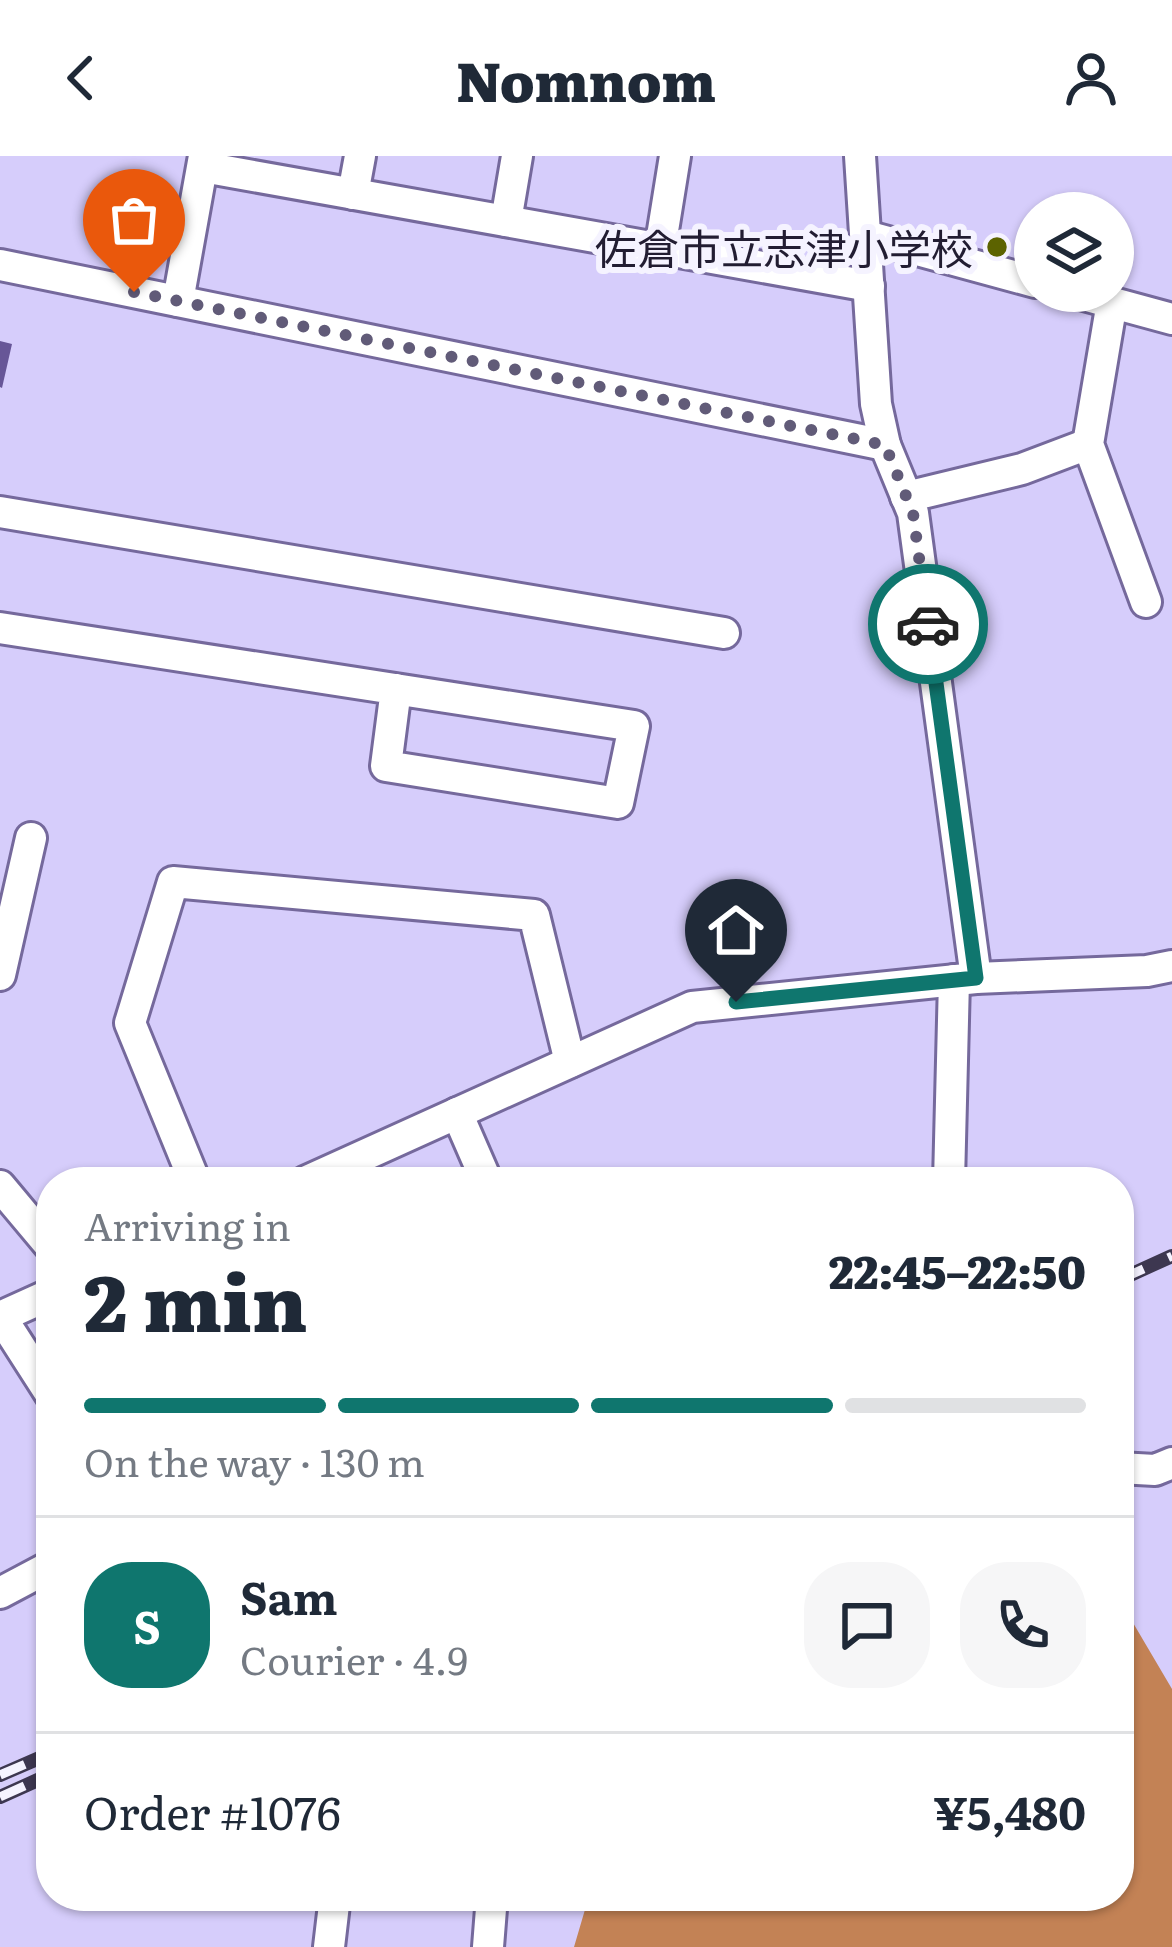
<!DOCTYPE html>
<html lang="en">
<head>
<meta charset="utf-8">
<style>
	body { margin:0; font-family:Literata,"Noto Sans JP",serif; background:#f6f6f7; color:#1f2937; height:100vh; display:flex; flex-direction:column; font-size:45px; white-space:nowrap }
	* { box-sizing:border-box; margin:0 }
	p { font-size:39px; color:#747a83 }
	.icon { flex:none; width:66px; height:66px; fill:none; stroke:currentColor; stroke-width:2; stroke-linecap:round; stroke-linejoin:round }
	.map { position:relative; flex:1; overflow:hidden }
	.panel { position:absolute; left:36px; top:1011px; width:1098px; height:744px; display:flex; flex-direction:column; background:#fff; border-radius:48px; box-shadow:0 3px 9px #0004 }
	.panel>* { flex:none }
	.fabs { position:absolute; left:1014px; top:36px; display:grid; gap:24px }
	.fabs a { display:grid; place-items:center; width:120px; height:120px; border-radius:50%; background:#fff; box-shadow:0 3px 9px #0004; font-size:60px }
	.pin { position:absolute; display:grid; place-items:center; width:102px; height:102px; color:#fff; margin:-123px -51px; border-radius:50% 50% 50% 0; rotate:-45deg; box-shadow:0 0 12px #0007 }
	.pin .icon { rotate:45deg }
	.courier { position:absolute; display:grid; place-items:center; width:120px; height:120px; margin:-60px; border:9px solid #0f766e; border-radius:50%; background:#fff; color:#222; box-shadow:0 3px 15px #0007 }
	.overview em { font-style:normal; font-weight:800 }
	.overview div { display:flex; flex-direction:column-reverse }
	.overview { display:flex; align-items:center; justify-content:space-between; height:204px; padding:0 48px }
	h1 { font-size:78px; font-weight:800; line-height:90px }
	.bar { display:grid; grid-template-columns:repeat(4,1fr); gap:18px 12px; align-content:center; height:144px; padding:0 48px }
	.bar i { height:15px; border-radius:9px; background:#e0e1e3 }
	.bar .selected { background:#0f766e }
	.bar p { grid-column:span 4 }
	.line { display:flex; align-items:center; gap:30px; padding:0 48px; border-top:3px solid #e0e1e3 }
	.line div { flex:1 }
	.round { display:grid; place-items:center; flex:none; width:126px; height:126px; border-radius:48px; background:#f6f6f7 }
	header { display:flex; justify-content:space-between; align-items:center; height:156px; padding:0 48px; background:#fff; font-size:54px; font-weight:800 }
	.map>svg:first-child { display:block }
	.forest { fill:#c38255 }
	.building { fill:#675697 }
	.lines { fill:none; stroke-linecap:round; stroke-linejoin:round }
	.minor-casing { stroke:#75699c; stroke-width:36 }
	.minor { stroke:#fff; stroke-width:30 }
	.rail-casing { stroke:#3d3750; stroke-width:14 }
	.rail { stroke:#f5f3ff; stroke-width:9; stroke-dasharray:27; stroke-linecap:butt }
	.done { stroke:#615b78; stroke-width:12; stroke-dasharray:0 21.6 }
	.route { stroke:#0f766e; stroke-width:15 }
	.poi-dot { fill:#5c6300; stroke:#f5f3ff; stroke-width:4.5 }
	.labels { text-anchor:middle; dominant-baseline:central; stroke-width:12; stroke-linejoin:round; paint-order:stroke }
	.poi-label { font-size:42px; fill:#221d32; stroke:#f5f3ff; text-anchor:end }
</style>
</head>
<body>
<header><svg class="icon" aria-label="back" viewBox="0 0 24 24"><path d="M15 5l-7 7 7 7"/></svg>Nomnom<svg class="icon" aria-label="person" viewBox="0 0 24 24"><circle cx="12" cy="8" r="4"/><path d="M4 21q1-7 8-7t8 7"/></svg></header>
<div class="map">
<svg width="1172" height="1791" viewBox="0 0 1172 1791">
	<rect width="100%" height="100%" fill="#d6cdfb"/>
	<!-- forest -->
	<polygon class="forest" points="1119,1443 1172,1533 1172,1791 574,1791 589,1740 1119,1740"/>
	<!-- building -->
	<polygon class="building" points="0,185 12,188 2,232 0,231"/>
	<g class="lines">
		<!-- minor casing -->
		<g class="minor-casing">
			<g id="minor">
				<polyline points="860,0 876,248 885,289 913,357 976,822"/>
				<polyline points="203,11 869,130"/>
				<polyline points="353,38 360,0"/>
				<polyline points="506,65 517,0"/>
				<polyline points="866,80 1035,126"/>
				<polyline points="660,93 675,0"/>
				<polyline points="0,109 885,289"/>
				<polyline points="1069,135 1172,163"/>
				<polyline points="178,145 204,0"/>
				<polyline points="1112,146 1088,288 1146,446"/>
				<polyline points="906,341 1022,313 1088,288"/>
				<polyline points="0,356 724,477"/>
				<polyline points="0,472 634,570 618,647 386,610 396,533"/>
				<polyline points="0,819 31,682"/>
				<polyline points="457,957 487,1026"/>
				<polyline points="195,1026 130,867 173,726 534,759 570,906"/>
				<polyline points="305,1026 692,851 976,822 1147,815 1172,810"/>
				<polyline points="949,1026 954,824"/>
				<polyline points="0,1030 51,1091"/>
				<polyline points="0,1161 51,1138"/>
				<polyline points="1,1161 51,1239"/>
				<polyline points="1119,1312 1155,1314 1172,1307"/>
				<polyline points="0,1437 51,1410"/>
				<polyline points="329,1791 335,1740"/>
				<polyline points="488,1791 492,1740"/>
			</g>
		</g>
		<!-- minor -->
		<use href="#minor" class="minor"/>
		<!-- rail casing -->
		<g class="rail-casing">
			<g id="rail">
				<polyline points="1119,1124 1172,1100"/>
				<polyline points="0,1619 51,1597"/>
				<polyline points="0,1641 51,1618"/>
			</g>
		</g>
		<!-- rail -->
		<use href="#rail" class="rail"/>
	</g>
	<g class="lines">
		<!-- done -->
		<polyline class="done" points="134,136 885,289 913,357 928,468"/>
		<!-- route -->
		<polyline class="route" points="736,846 976,822 928,468"/>
	</g>
	<!-- markers -->
	<circle class="poi-dot" cx="997" cy="91" r="12"/>
	<g class="labels">
		<!-- poi labels -->
		<g class="poi-label">
			<text x="973" y="91">佐倉市立志津小学校</text>
		</g>
	</g>
</svg>
<div class="fabs">
<a><svg class="icon" aria-label="layers" viewBox="0 0 24 24"><path d="M12 4l9 5-9 5-9-5zM3 14l9 5 9-5"/></svg></a>
</div>
<div class="pin" style="left:134px;top:136px;background:#ea580c"><svg class="icon" aria-label="bag" viewBox="0 0 24 24"><path d="M5 8h14l-1 12H6zM9 8a3 3 0 0 1 6 0"/></svg></div>
<div class="pin" style="left:736px;top:846px;background:#1f2937"><svg class="icon" aria-label="home" viewBox="0 0 24 24"><path d="M3 11l9-7 9 7M6 9v11h12V9"/></svg></div>
<div class="courier" style="left:928px;top:468px"><svg class="icon" aria-label="car" viewBox="0 0 24 24"><path d="M5 17H2v-5l4-1 3-4h7l3 4 3 1v5h-3M9 17h6M6 11h13"/><circle cx="7" cy="17" r="2"/><circle cx="17" cy="17" r="2"/></svg></div>
<section class="panel">
<div class="overview"><div><h1>2 min</h1><p>Arriving in</p></div><em>22:45–22:50</em></div>
<div class="bar"><i class="selected"></i><i class="selected"></i><i class="selected"></i><i></i><p>On the way · 130 m</p></div>
<div class="line" style="height:216px"><b class="round" style="background:#0f766e;color:#fff">S</b><div><b>Sam</b><p>Courier · 4.9</p></div><a class="round"><svg class="icon" aria-label="chat" viewBox="0 0 24 24"><path d="M4 5h16v11H9l-5 4z"/></svg></a><a class="round"><svg class="icon" aria-label="phone" viewBox="0 0 24 24"><path d="M5 4h4l2 5-3 2q2 4 5 5l2-3 5 2v4C11 20 4 13 5 4z"/></svg></a></div>
<div class="line" style="height:156px"><div>Order #1076</div><b>¥5,480</b></div>
</section>
</div>
</body>
</html>
